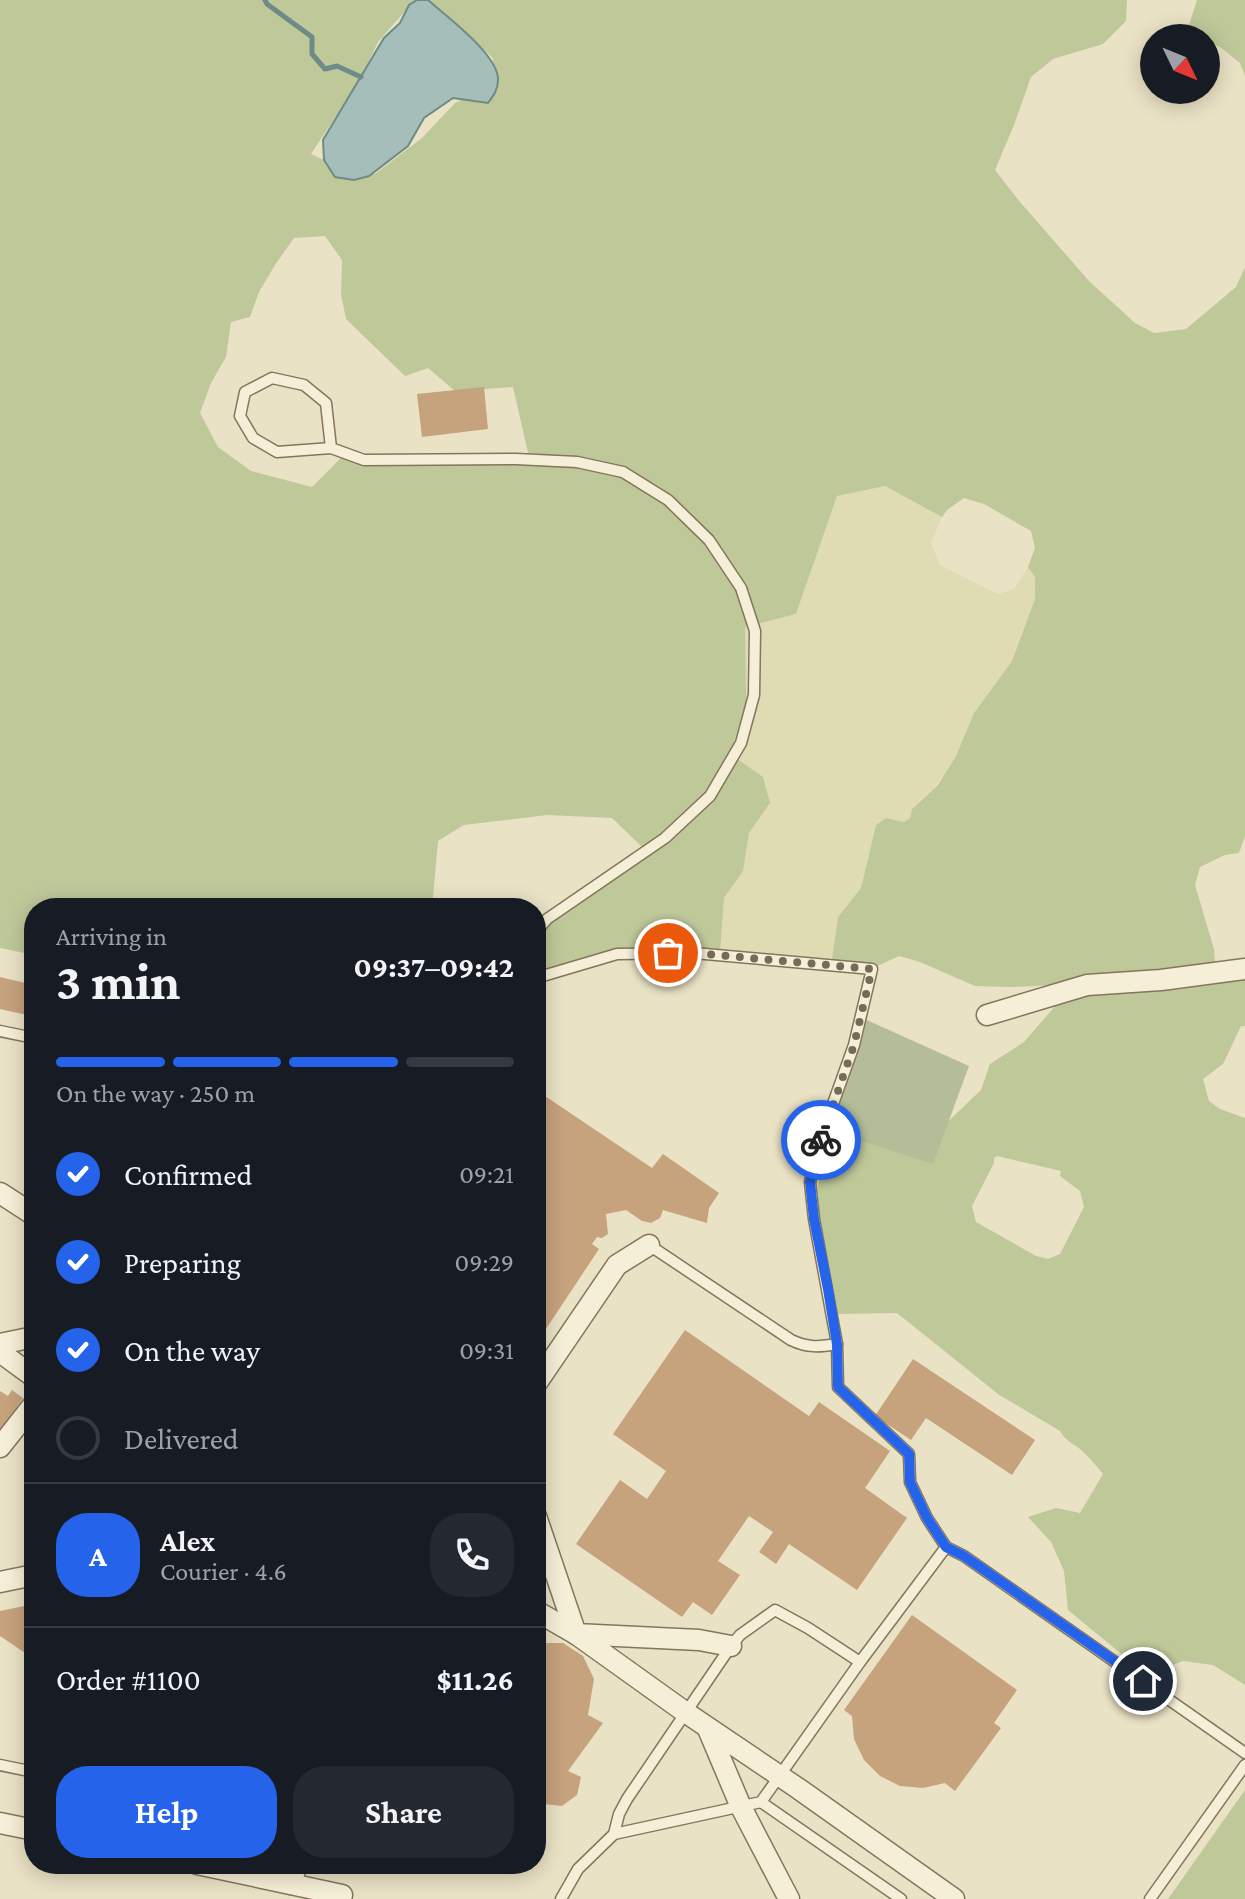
<!DOCTYPE html>
<html lang="en">
<head>
<meta charset="utf-8">
<style>
	body { margin:0; font-family:"Crimson Pro",serif; background:#242831; color:#f1f3f6; height:100vh; display:flex; flex-direction:column; font-size:30px; white-space:nowrap }
	* { box-sizing:border-box; margin:0 }
	p { font-size:26px; color:#9ea1a6 }
	.icon { flex:none; width:44px; height:44px; fill:none; stroke:currentColor; stroke-width:2; stroke-linecap:round; stroke-linejoin:round }
	.map { position:relative; flex:1; overflow:hidden }
	.panel { position:absolute; left:24px; top:898px; width:522px; height:976px; display:flex; flex-direction:column; background:#171b24; border-radius:32px; box-shadow:0 4px 20px #0003 }
	.panel>* { flex:none }
	.needle { width:52px; rotate:133deg }
	.tools { position:absolute; left:1140px; top:24px; display:grid; gap:16px }
	.tools a { display:grid; place-items:center; width:80px; height:80px; border-radius:50%; background:#171b24; box-shadow:0 4px 20px #0003; font-size:40px }
	.pin { position:absolute; display:grid; place-items:center; width:68px; height:68px; color:#fff; margin:-34px; border:4px solid #fff; border-radius:50%; box-shadow:0 2px 8px #0007 }
	.courier { position:absolute; display:grid; place-items:center; width:80px; height:80px; margin:-40px; border:6px solid #2563eb; border-radius:50%; background:#fff; color:#222; box-shadow:0 2px 10px #0007 }
	.head em { font-style:normal; font-weight:700 }
	.head div { display:flex; flex-direction:column-reverse }
	.head { display:flex; align-items:center; justify-content:space-between; height:136px; padding:0 32px }
	h1 { font-size:52px; font-weight:700; line-height:60px }
	.bar { display:grid; grid-template-columns:repeat(4,1fr); gap:12px 8px; align-content:center; height:96px; padding:0 32px }
	.bar i { height:10px; border-radius:6px; background:#363941 }
	.bar .current { background:#2563eb }
	.bar p { grid-column:span 4 }
	.line { display:flex; align-items:center; gap:20px; padding:0 32px; border-top:2px solid #363941 }
	.line div { flex:1 }
	.round { display:grid; place-items:center; flex:none; width:84px; height:84px; border-radius:32px; background:#242831 }
	ol { padding:0 32px; list-style:none }
	li { display:flex; align-items:center; gap:24px; height:88px }
	li p { margin-inline-start:auto }
	li .icon { padding:8px; border-radius:50%; background:#2563eb; color:#fff; stroke-width:4 }
	li:last-child { color:#9ea1a6 }
	li i { width:44px; height:44px; border:4px solid #363941; border-radius:50% }
	.primary-button { display:flex; gap:16px; margin-top:auto; padding:16px 32px }
	.primary-button a { flex:1; height:92px; border-radius:32px; background:#2563eb; color:#fff; font-size:32px; font-weight:700; line-height:92px; text-align:center }
	.primary-button a+a { background:#242831; color:#f1f3f6 }
	.map>svg:first-child { display:block }
	.farmland { fill:#dfdcb3 }
	.green { fill:#bec899; fill-rule:evenodd }
	.cemetery { fill:#b5bd98 }
	.water { fill:#a6beb9; stroke:#6e8b87; stroke-width:2 }
	.lines { fill:none; stroke-linecap:round; stroke-linejoin:round }
	.stream { stroke:#6e8b87; stroke-width:5 }
	.building { fill:#c6a27d }
	.lane-casing { stroke:#84755c; stroke-width:13 }
	.street-casing { stroke:#84755c; stroke-width:23 }
	.lane { stroke:#f6efd7; stroke-width:10 }
	.street { stroke:#f6efd7; stroke-width:20 }
	.done { stroke:#746c59; stroke-width:8; stroke-dasharray:0 14.4 }
	.route { stroke:#2563eb; stroke-width:10 }
</style>
</head>
<body>
<div class="map">
<svg width="1245" height="1899" viewBox="0 0 1245 1899">
	<rect width="100%" height="100%" fill="#eae2c5"/>
	<!-- farmland -->
	<polygon class="farmland" points="885,486 942,517 931,543 940,565 998,594 1014,589 1028,567 1035,577 1035,599 1012,661 974,713 956,756 937,785 912,808 910,818 904,822 886,818 876,825 861,888 838,917 832,959 779,959 720,953 724,898 743,870 749,833 770,803 730,754 745,626 796,614 837,495"/>
	<!-- green -->
	<g class="green">
		<path d="M0,0H1127L1126,21L1103,44L1053,59L1031,77L1014,125L995,170L1020,202L1089,281L1135,323L1154,333L1186,329L1236,287L1245,267V836L1239,853L1225,855L1200,867L1195,885L1214,949L1216,973L1245,971V1026H1241L1223,1064L1203,1079L1209,1101L1220,1109L1245,1118V1685L1213,1665L1183,1661L1147,1675L1068,1610L1064,1571L1051,1542L1028,1517L1056,1508L1080,1513L1103,1474C1096,1465 1089,1457 1080,1449C1072,1443 1065,1440 1060,1431L998,1394L897,1313L834,1314L822,1233C805,1198 829,1150 840,1116L939,1130L981,1090L990,1064L1024,1042L1057,1004L1060,985L1012,987L975,986L920,962L899,956L869,970L832,959L838,917L861,888L876,825L886,818L904,822L910,818L912,809L938,785L956,756L974,713L1012,661L1035,599V577L1028,567L1035,548L1031,531L984,504L964,498L947,510L942,517L885,486L837,496L796,614L745,627L746,703L730,754L763,777L770,803L749,833L743,871L724,898L720,953L637,948L536,971V938L562,913L627,872L643,848L612,818L547,815L464,825L438,841L432,908H34V955L0,948ZM419,1L434,5L493,58L492,77L485,89L455,103L422,138L375,174L351,173L311,154L361,78L378,42L412,3ZM325,236L342,260L341,294L346,319L405,376L428,368L455,391L513,387L529,457L367,462L345,454L312,487L251,471L218,447L200,413L211,383L226,357L231,322L250,317L259,292L275,265L294,238ZM997,1156L1061,1171L1060,1176L1080,1191L1084,1207L1060,1254L1048,1259L1036,1256L976,1222L972,1206L994,1163V1158Z"/>
		<polygon points="1197,0 1245,0 1245,76 1240,63 1220,47 1206,41 1206,38 1195,37 1189,25"/>
		<polygon points="1245,1790 1245,1899 1168,1899"/>
	</g>
	<!-- cemetery -->
	<polygon class="cemetery" points="860,1017 969,1066 933,1164 824,1129"/>
	<!-- water -->
	<path class="water" d="M417,0H428C446,16 499,55 498,80C498,90 493,96 488,103L453,98L424,118L408,146L369,176L354,180L335,177L324,160L323,140L384,38L400,23L409,5Z"/>
	<g class="lines">
		<!-- stream -->
		<polyline class="stream" points="265,0 267,4 312,37 312,54 325,69 337,66 361,77"/>
	</g>
	<!-- building -->
	<g class="building">
		<polygon points="484,387 488,429 422,437 417,394"/>
		<polygon points="0,977 34,985 27,1015 0,1009"/>
		<polygon points="536,1090 652,1168 663,1154 719,1193 709,1208 707,1223 663,1210 660,1218 651,1223 642,1221 626,1210 606,1214 608,1234 602,1238 597,1237 592,1244 599,1249 536,1344"/>
		<polygon points="685,1330 809,1416 819,1402 890,1451 865,1488 907,1518 857,1590 789,1544 776,1564 759,1552 773,1532 749,1516 718,1561 740,1575 712,1615 693,1602 682,1617 576,1544 620,1480 647,1499 666,1471 613,1434"/>
		<polygon points="913,1359 1035,1440 1012,1475 926,1418 911,1440 875,1416"/>
		<polygon points="12,1390 23,1398 0,1432 0,1391 8,1396"/>
		<polygon points="34,1604 34,1659 0,1636 0,1611"/>
		<polygon points="912,1615 1017,1690 994,1723 1001,1728 955,1791 945,1783 923,1788 900,1786 880,1776 864,1760 854,1739 852,1716 844,1710"/>
		<polygon points="536,1643 563,1643 583,1656 594,1679 588,1715 603,1723 568,1771 581,1777 577,1795 562,1806 544,1804 536,1815"/>
	</g>
	<g class="lines">
		<!-- lane casing -->
		<g class="lane-casing">
			<g id="lane">
				<polyline points="331,448 326,403 304,385 272,378 245,392 240,416 253,438 277,452 331,448 364,460 516,459 577,462 623,472 668,500 709,540 741,588 755,631 754,695 741,743 710,796 665,838 547,919 536,932"/>
				<polyline points="536,978 617,954 694,953 872,969 854,1045 824,1129 810,1182 814,1219 837,1344 838,1387 909,1454 910,1482 927,1518 946,1547 860,1662 761,1802 614,1834"/>
				<polyline points="0,1031 34,1038"/>
				<path d="M649,1245L791,1340C808,1348 819,1347 837,1344"/>
				<polyline points="946,1547 964,1556 1245,1753"/>
				<polyline points="0,1765 34,1772"/>
				<polyline points="761,1802 901,1899"/>
				<polyline points="561,1899 578,1869 614,1834 619,1814 627,1799 731,1646 740,1635 775,1610 808,1628 860,1662"/>
				<polyline points="1150,1899 1245,1765"/>
			</g>
		</g>
		<!-- street casing -->
		<g class="street-casing">
			<g id="street">
				<polyline points="987,1015 1087,985 1161,980 1245,969"/>
				<polyline points="0,1193 34,1215"/>
				<polyline points="0,1344 34,1337"/>
				<polyline points="0,1352 34,1377"/>
				<polyline points="536,1384 617,1265 649,1245"/>
				<polyline points="0,1447 34,1404"/>
				<polyline points="536,1516 576,1634 699,1640 731,1646"/>
				<polyline points="0,1582 34,1575"/>
				<polyline points="536,1611 576,1634 685,1712 799,1789 954,1899"/>
				<polyline points="708,1729 741,1807 789,1899"/>
				<polyline points="0,1823 34,1830"/>
				<polyline points="197,1864 342,1895"/>
				<polyline points="291,1884 297,1864"/>
			</g>
		</g>
		<!-- lane -->
		<use href="#lane" class="lane"/>
		<!-- street -->
		<use href="#street" class="street"/>
	</g>
	<g class="lines">
		<!-- done -->
		<polyline class="done" points="668,953 694,953 872,969 854,1045 821,1140"/>
		<!-- route -->
		<polyline class="route" points="821,1140 810,1182 814,1219 828,1289 837,1344 838,1387 909,1454 910,1482 927,1518 946,1547 964,1556 1143,1681"/>
	</g>
</svg>
<div class="tools">
<a><svg class="needle" viewBox="-14 -14 28 28"><path d="M0-13l5 13h-10z" fill="#e53935"/><path d="M0 13l5-13h-10z" fill="#9ea1a6"/></svg></a>
</div>
<div class="pin" style="left:668px;top:953px;background:#ea580c"><svg class="icon" aria-label="bag" viewBox="0 0 24 24"><path d="M5 8h14l-1 12H6zM9 8a3 3 0 0 1 6 0"/></svg></div>
<div class="pin" style="left:1143px;top:1681px;background:#1f2937"><svg class="icon" aria-label="home" viewBox="0 0 24 24"><path d="M3 11l9-7 9 7M6 9v11h12V9"/></svg></div>
<div class="courier" style="left:821px;top:1140px"><svg class="icon" aria-label="bike" viewBox="0 0 24 24"><circle cx="6" cy="16" r="4"/><circle cx="18" cy="16" r="4"/><path d="M6 16l4-8h5l3 8M10 8l3 8H6M13 5h3"/></svg></div>
<section class="panel">
<div class="head"><div><h1>3 min</h1><p>Arriving in</p></div><em>09:37–09:42</em></div>
<div class="bar"><i class="current"></i><i class="current"></i><i class="current"></i><i></i><p>On the way · 250 m</p></div>
<ol>
<li><svg class="icon" aria-label="check" viewBox="0 0 24 24"><path d="M5 12l5 5 9-10"/></svg>Confirmed<p>09:21</p></li>
<li><svg class="icon" aria-label="check" viewBox="0 0 24 24"><path d="M5 12l5 5 9-10"/></svg>Preparing<p>09:29</p></li>
<li><svg class="icon" aria-label="check" viewBox="0 0 24 24"><path d="M5 12l5 5 9-10"/></svg>On the way<p>09:31</p></li>
<li><i></i>Delivered</li>
</ol>
<div class="line" style="height:144px"><b class="round" style="background:#2563eb;color:#fff">A</b><div><b>Alex</b><p>Courier · 4.6</p></div><a class="round"><svg class="icon" aria-label="phone" viewBox="0 0 24 24"><path d="M5 4h4l2 5-3 2q2 4 5 5l2-3 5 2v4C11 20 4 13 5 4z"/></svg></a></div>
<div class="line" style="height:104px"><div>Order #1100</div><b>$11.26</b></div>
<div class="primary-button"><a>Help</a><a>Share</a></div>
</section>
</div>
</body>
</html>
